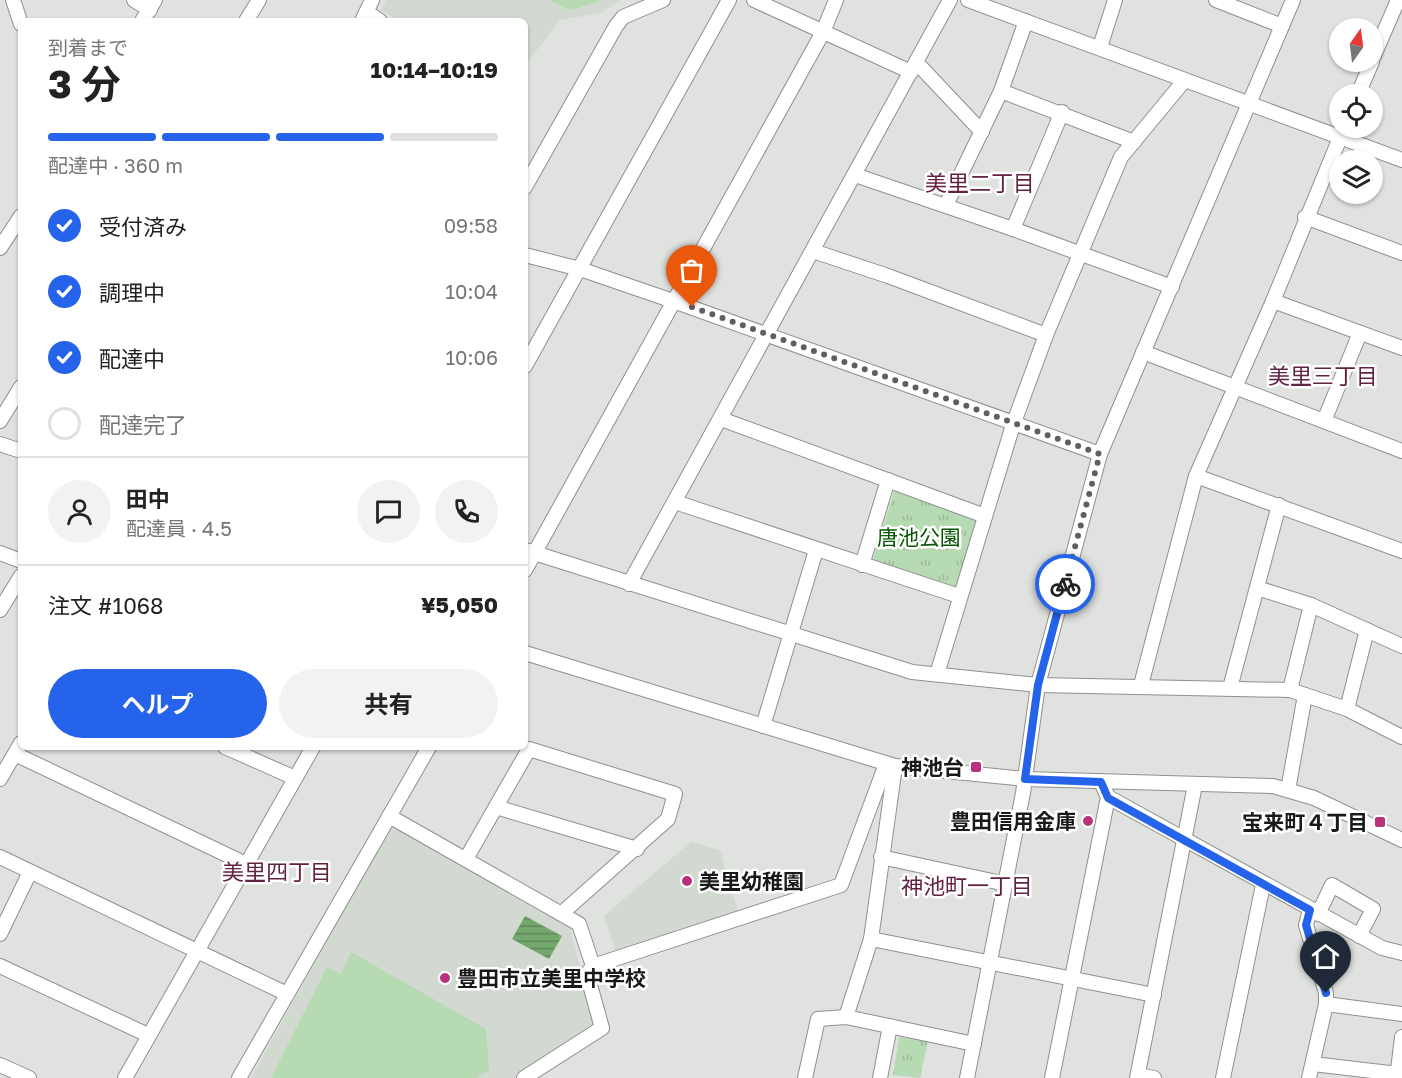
<!DOCTYPE html>
<html lang="ja">
<head>
<meta charset="utf-8">
<style>
	body { margin:0; font-family:"Golos Text","Noto Sans JP",sans-serif; background:#f2f2f2; color:#222; height:100vh; display:flex; flex-direction:column; font-size:22px; white-space:nowrap }
	* { box-sizing:border-box; margin:0 }
	p { font-size:20px; color:#767676 }
	.icon { flex:none; width:33px; height:33px; fill:none; stroke:currentColor; stroke-width:2; stroke-linecap:round; stroke-linejoin:round }
	.map { position:relative; flex:1; overflow:hidden }
	.sheet { position:absolute; left:18px; top:18px; width:510px; height:732px; display:flex; flex-direction:column; background:#fff; border-radius:9px; box-shadow:0 2px 4px #0004 }
	.sheet>* { flex:none }
	.needle { width:39px; rotate:14deg }
	.fabs { position:absolute; left:1329px; top:18px; display:grid; gap:12px }
	.fabs a { display:grid; place-items:center; width:54px; height:54px; border-radius:50%; background:#fff; box-shadow:0 2px 4px #0004; font-size:30px }
	.pin { position:absolute; display:grid; place-items:center; width:51px; height:51px; color:#fff; margin:-62px -26px; border-radius:50% 50% 50% 0; rotate:-45deg; box-shadow:0 0 6px #0007 }
	.pin .icon { rotate:45deg }
	.courier { position:absolute; display:grid; place-items:center; width:60px; height:60px; margin:-30px; border:4px solid #2563eb; border-radius:50%; background:#fff; color:#222; box-shadow:0 2px 8px #0007 }
	.head em { font-style:normal; font-weight:700 }
	.head div { display:flex; flex-direction:column-reverse }
	.head { display:flex; align-items:center; justify-content:space-between; height:102px; padding:0 30px }
	h1 { font-size:39px; font-weight:700; line-height:45px }
	.bar { display:grid; grid-template-columns:repeat(4,1fr); gap:9px 6px; align-content:center; height:72px; padding:0 30px }
	.bar i { height:8px; border-radius:4px; background:#e0e0e0 }
	.bar .selected { background:#2563eb }
	.bar p { grid-column:span 4 }
	.line { display:flex; align-items:center; gap:15px; padding:0 30px; border-top:2px solid #e0e0e0 }
	.line div { flex:1 }
	.round { display:grid; place-items:center; flex:none; width:63px; height:63px; border-radius:32px; background:#f2f2f2 }
	ol { padding:0 30px; list-style:none }
	li { display:flex; align-items:center; gap:18px; height:66px }
	li p { margin-inline-start:auto }
	li .icon { padding:6px; border-radius:50%; background:#2563eb; color:#fff; stroke-width:4 }
	li:last-child { color:#767676 }
	li i { width:33px; height:33px; border:3px solid #e0e0e0; border-radius:50% }
	.button { display:flex; gap:12px; margin-top:auto; padding:12px 30px }
	.button a { flex:1; height:69px; border-radius:36px; background:#2563eb; color:#fff; font-size:24px; font-weight:700; line-height:69px; text-align:center }
	.button a+a { background:#f2f2f2; color:#222 }
	.map>svg:first-child { display:block }
	.built { fill:#d1d9d0 }
	.grass { fill:#b6dab1 }
	.park { fill:url(#park-tufts) }
	.water { fill:url(#water-rules) }
	.lines { fill:none; stroke-linecap:round; stroke-linejoin:round }
	.minor-casing { stroke:#8e908e; stroke-width:16 }
	.minor { stroke:#fff; stroke-width:14 }
	.done { stroke:#5e5f5e; stroke-width:6; stroke-dasharray:0 10.8 }
	.route { stroke:#2563eb; stroke-width:8 }
	.poi-dot { fill:#b8347a; stroke:#fff; stroke-width:2 }
	.labels { text-anchor:middle; dominant-baseline:central; stroke-width:5; stroke-linejoin:round; paint-order:stroke }
	.park-label { font-size:21px; fill:#075602; stroke:#fff }
	.poi-label { font-size:21px; font-weight:bold; fill:#181918; stroke:#fff; text-anchor:end }
	.neighbourhood-label { font-size:22px; fill:#622242; stroke:#fff }
</style>
</head>
<body>
<div class="map">
<svg width="1402" height="1078" viewBox="0 0 1402 1078">
	<defs>
		<pattern id="park-tufts" width="24" height="20" patternUnits="userSpaceOnUse" patternTransform="scale(1.5)"><rect width="24" height="20" fill="#b6dab1"/><path d="M3 7l-1-3M5 7V3M7 7l1-3M15 17l-1-3M17 17v-4M19 17l1-3" fill="none" stroke="#9cba98"/></pattern>
		<pattern id="water-rules" width="6" height="5" patternUnits="userSpaceOnUse" patternTransform="scale(1.5)"><rect width="6" height="5" fill="#73a86d"/><path d="M0 2.5h6" fill="none" stroke="#5d8859"/></pattern>
	</defs>
	<rect width="100%" height="100%" fill="#dfe2df"/>
	<!-- built -->
	<g class="built">
		<polygon points="386,0 620,0 601,13 560,20 525,65 525,21 399,21 381,10"/>
		<polygon points="396,826 570,928 596,1027 519,1078 251,1078 387,831"/>
		<polygon points="691,842 720,850 738,912 616,952 604,916"/>
	</g>
	<!-- grass -->
	<g class="grass">
		<polygon points="549,0 603,0 571,10"/>
		<polygon points="351,952 486,1029 489,1070 476,1078 271,1078 327,967 341,974"/>
	</g>
	<!-- park -->
	<g class="park">
		<polygon points="895,489 977,519 956,587 872,562"/>
		<polygon points="899,1037 928,1041 920,1078 893,1075"/>
	</g>
	<!-- water -->
	<polygon class="water" points="525,916 562,936 549,959 512,939"/>
	<g class="lines">
		<!-- minor casing -->
		<g class="minor-casing">
			<g id="minor">
				<polyline points="13,0 21,24"/>
				<polyline points="134,0 150,10"/>
				<polyline points="754,0 911,72"/>
				<polyline points="968,0 1402,160"/>
				<polyline points="1216,0 1282,26"/>
				<polyline points="367,12 380,21"/>
				<polyline points="142,21 155,0"/>
				<polyline points="246,21 259,0"/>
				<polyline points="362,21 372,0"/>
				<polyline points="1100,47 1115,0"/>
				<polyline points="1372,60 1398,0"/>
				<polyline points="917,63 982,132"/>
				<polyline points="1001,91 1134,142"/>
				<polyline points="1358,94 1372,62"/>
				<polyline points="855,175 1013,229 1172,287"/>
				<polyline points="525,187 616,26 623,17 663,0"/>
				<polyline points="946,205 1001,91 1026,21"/>
				<polyline points="1305,217 1402,253"/>
				<polyline points="1013,229 1062,112"/>
				<polyline points="0,248 21,216"/>
				<polyline points="813,251 888,276 1046,335"/>
				<polyline points="525,255 580,269 673,301 1100,454"/>
				<polyline points="1273,301 1402,348"/>
				<polyline points="1143,352 1402,451"/>
				<polyline points="525,366 729,0"/>
				<polyline points="721,419 985,516"/>
				<polyline points="0,421 21,387"/>
				<polyline points="1324,421 1360,333"/>
				<polyline points="0,444 21,451"/>
				<polyline points="1196,476 1402,551"/>
				<polyline points="675,502 959,596"/>
				<polyline points="525,550 912,672 1038,685 1290,690 1347,709 1402,737"/>
				<polyline points="0,553 21,561"/>
				<polyline points="862,565 888,480"/>
				<polyline points="525,570 823,32 836,0"/>
				<polyline points="629,584 950,0"/>
				<polyline points="1257,588 1311,605 1402,646"/>
				<polyline points="0,610 21,576"/>
				<polyline points="525,653 895,766 1025,779 1273,786 1314,798 1402,840"/>
				<polyline points="937,674 1013,425 1046,335 1121,157 1184,81"/>
				<polyline points="1141,685 1196,476 1273,301 1344,128"/>
				<polyline points="1230,688 1279,505"/>
				<polyline points="1290,690 1311,605"/>
				<polyline points="1347,709 1367,630"/>
				<polyline points="763,726 816,550"/>
				<polyline points="225,747 295,778"/>
				<polyline points="15,754 246,864"/>
				<polyline points="0,779 21,743"/>
				<polyline points="1101,782 1108,797 1382,948 1402,953"/>
				<polyline points="1288,790 1305,695"/>
				<polyline points="496,807 637,849"/>
				<polyline points="389,816 579,924 593,966"/>
				<polyline points="0,857 287,994"/>
				<polyline points="881,857 1006,884"/>
				<polyline points="466,859 529,749 675,794 668,819 562,913"/>
				<polyline points="1318,914 1332,885 1373,909 1359,936"/>
				<polyline points="0,934 30,872"/>
				<polyline points="871,939 1154,995"/>
				<polyline points="0,966 148,1035"/>
				<polyline points="1326,1004 1402,1014"/>
				<polyline points="846,1017 871,939 895,766"/>
				<polyline points="1313,1064 1398,1074"/>
				<polyline points="0,1065 29,1078"/>
				<polyline points="1138,1075 1154,1078"/>
				<polyline points="125,1078 313,747"/>
				<polyline points="239,1078 429,747"/>
				<polyline points="524,1078 602,1028 587,974 593,966 841,885 886,764"/>
				<polyline points="805,1078 818,1019 846,1017 974,1044"/>
				<polyline points="880,1078 890,1026"/>
				<polyline points="967,1078 1023,793 1038,685 1100,454 1293,0"/>
				<polyline points="1052,1078 1108,797"/>
				<polyline points="1137,1078 1195,785"/>
				<polyline points="1223,1078 1263,885"/>
				<polyline points="1309,1078 1326,1004 1326,993 1306,925 1310,910"/>
				<polyline points="1397,1078 1402,1037"/>
			</g>
		</g>
		<!-- minor -->
		<use href="#minor" class="minor"/>
	</g>
	<g class="lines">
		<!-- done -->
		<polyline class="done" points="692,307 1100,454 1065,584"/>
		<!-- route -->
		<polyline class="route" points="1065,584 1038,685 1025,779 1101,782 1108,798 1310,910 1306,925 1326,993"/>
	</g>
	<!-- markers -->
	<g class="poi-dot">
		<rect x="970" y="761" width="12" height="12" rx="3"/>
		<circle cx="1088" cy="821" r="6"/>
		<rect x="1374" y="816" width="12" height="12" rx="3"/>
		<circle cx="687" cy="881" r="6"/>
		<circle cx="445" cy="978" r="6"/>
	</g>
	<g class="labels">
		<!-- park labels -->
		<g class="park-label">
			<text x="919" y="537">唐池公園</text>
		</g>
		<!-- poi labels -->
		<g class="poi-label">
			<text x="964" y="767">神池台</text>
			<text x="1076" y="821">豊田信用金庫</text>
			<text x="1368" y="822">宝来町４丁目</text>
			<text x="699" y="881" text-anchor="start">美里幼稚園</text>
			<text x="457" y="978" text-anchor="start">豊田市立美里中学校</text>
		</g>
		<!-- neighbourhood labels -->
		<g class="neighbourhood-label">
			<text x="980" y="182">美里二丁目</text>
			<text x="1323" y="375">美里三丁目</text>
			<text x="277" y="871">美里四丁目</text>
			<text x="967" y="885">神池町一丁目</text>
		</g>
	</g>
</svg>
<div class="fabs">
<a><svg class="needle" viewBox="-14 -14 28 28"><path d="M0-13l5 13h-10z" fill="#e53935"/><path d="M0 13l5-13h-10z" fill="#767676"/></svg></a>
<a><svg class="icon" aria-label="locate" viewBox="0 0 24 24"><circle cx="12" cy="12" r="6"/><path d="M12 2v4M12 18v4M2 12h4M18 12h4"/></svg></a>
<a><svg class="icon" aria-label="layers" viewBox="0 0 24 24"><path d="M12 4l9 5-9 5-9-5zM3 14l9 5 9-5"/></svg></a>
</div>
<div class="pin" style="left:692px;top:307px;background:#ea580c"><svg class="icon" aria-label="bag" viewBox="0 0 24 24"><path d="M5 8h14l-1 12H6zM9 8a3 3 0 0 1 6 0"/></svg></div>
<div class="pin" style="left:1326px;top:993px;background:#1f2937"><svg class="icon" aria-label="home" viewBox="0 0 24 24"><path d="M3 11l9-7 9 7M6 9v11h12V9"/></svg></div>
<div class="courier" style="left:1065px;top:584px"><svg class="icon" aria-label="bike" viewBox="0 0 24 24"><circle cx="6" cy="16" r="4"/><circle cx="18" cy="16" r="4"/><path d="M6 16l4-8h5l3 8M10 8l3 8H6M13 5h3"/></svg></div>
<section class="sheet">
<div class="head"><div><h1>3 分</h1><p>到着まで</p></div><em>10:14–10:19</em></div>
<div class="bar"><i class="selected"></i><i class="selected"></i><i class="selected"></i><i></i><p>配達中 · 360 m</p></div>
<ol>
<li><svg class="icon" aria-label="check" viewBox="0 0 24 24"><path d="M5 12l5 5 9-10"/></svg>受付済み<p>09:58</p></li>
<li><svg class="icon" aria-label="check" viewBox="0 0 24 24"><path d="M5 12l5 5 9-10"/></svg>調理中<p>10:04</p></li>
<li><svg class="icon" aria-label="check" viewBox="0 0 24 24"><path d="M5 12l5 5 9-10"/></svg>配達中<p>10:06</p></li>
<li><i></i>配達完了</li>
</ol>
<div class="line" style="height:108px"><a class="round"><svg class="icon" aria-label="person" viewBox="0 0 24 24"><circle cx="12" cy="8" r="4"/><path d="M4 21q1-7 8-7t8 7"/></svg></a><div><b>田中</b><p>配達員 · 4.5</p></div><a class="round"><svg class="icon" aria-label="chat" viewBox="0 0 24 24"><path d="M4 5h16v11H9l-5 4z"/></svg></a><a class="round"><svg class="icon" aria-label="phone" viewBox="0 0 24 24"><path d="M5 4h4l2 5-3 2q2 4 5 5l2-3 5 2v4C11 20 4 13 5 4z"/></svg></a></div>
<div class="line" style="height:78px"><div>注文 #1068</div><b>¥5,050</b></div>
<div class="button"><a>ヘルプ</a><a>共有</a></div>
</section>
</div>
</body>
</html>
